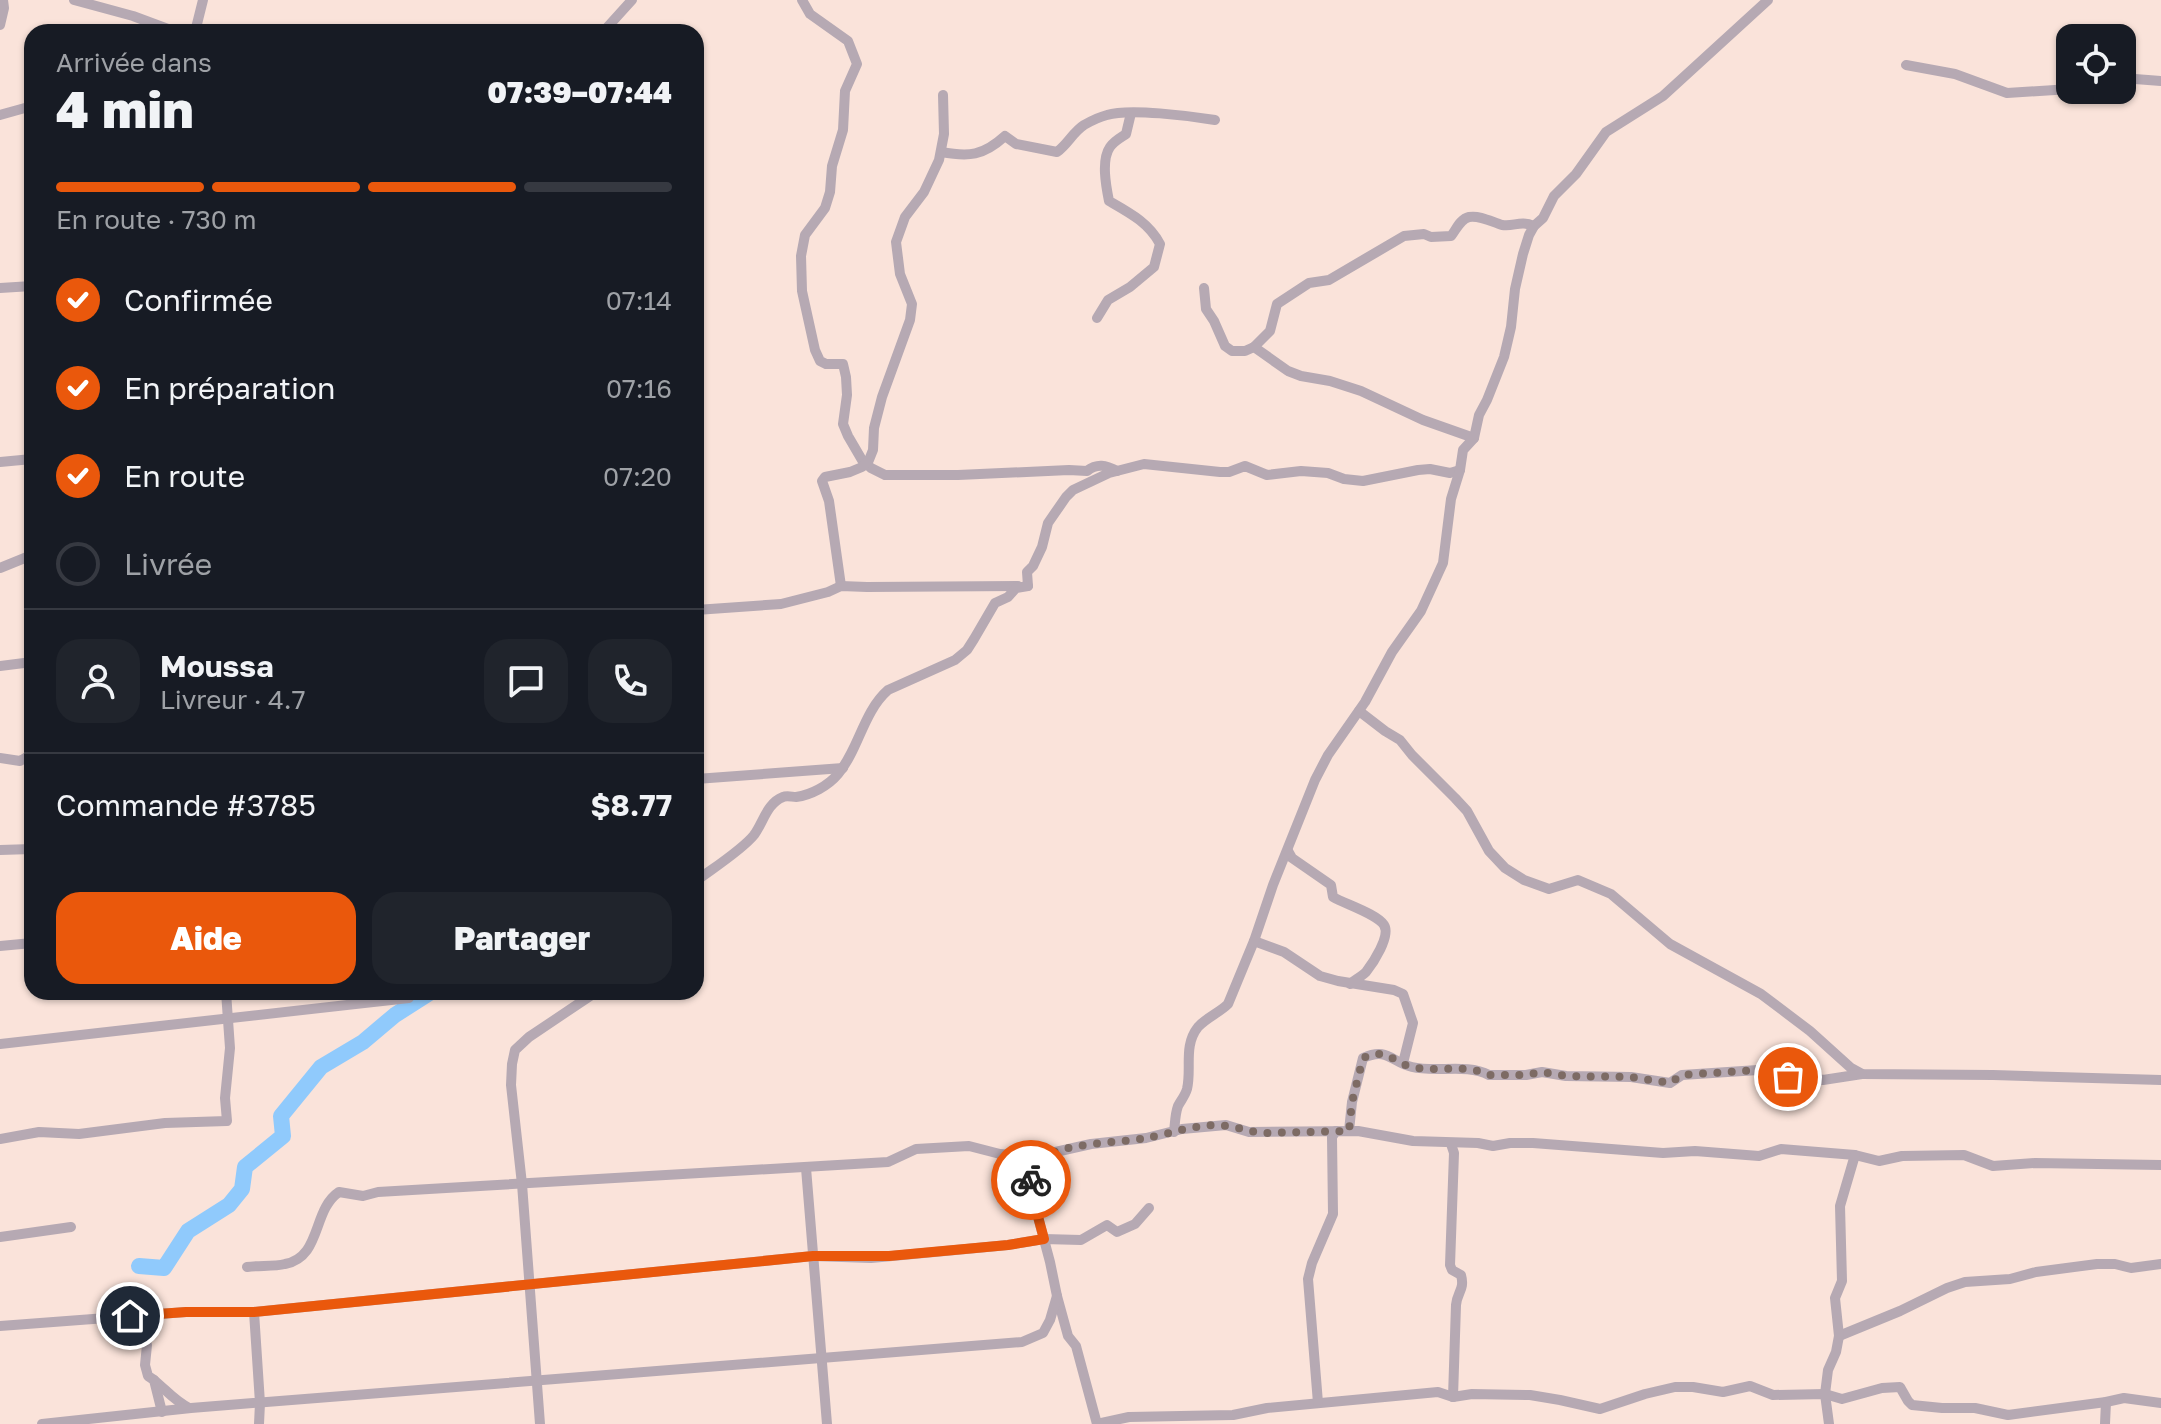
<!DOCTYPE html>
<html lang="fr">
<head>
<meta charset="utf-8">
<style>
	body { margin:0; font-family:"Golos Text",sans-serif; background:#20242c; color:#f1f3f6; height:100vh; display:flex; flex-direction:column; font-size:30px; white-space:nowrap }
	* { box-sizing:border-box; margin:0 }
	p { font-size:26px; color:#9ea1a6 }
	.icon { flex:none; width:44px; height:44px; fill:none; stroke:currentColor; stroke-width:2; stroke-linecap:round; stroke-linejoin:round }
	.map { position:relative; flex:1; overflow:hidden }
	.sheet { position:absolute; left:24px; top:24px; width:680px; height:976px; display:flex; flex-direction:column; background:#171b24; border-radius:24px; box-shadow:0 2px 6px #0004 }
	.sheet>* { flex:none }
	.buttons { position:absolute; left:2056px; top:24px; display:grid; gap:16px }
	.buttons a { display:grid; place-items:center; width:80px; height:80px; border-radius:16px; background:#171b24; box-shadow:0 2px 6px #0004; font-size:40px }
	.pin { position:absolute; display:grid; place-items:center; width:68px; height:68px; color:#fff; margin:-34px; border:4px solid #fff; border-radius:50%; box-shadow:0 2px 8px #0007 }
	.courier { position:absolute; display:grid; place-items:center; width:80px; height:80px; margin:-40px; border:6px solid #ea580c; border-radius:50%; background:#fff; color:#222; box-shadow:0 2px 10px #0007 }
	.headline em { font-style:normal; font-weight:800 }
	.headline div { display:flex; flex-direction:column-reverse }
	.headline { display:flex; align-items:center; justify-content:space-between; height:136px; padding:0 32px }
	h1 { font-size:52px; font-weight:800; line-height:60px }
	.bar { display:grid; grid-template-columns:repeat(4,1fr); gap:12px 8px; align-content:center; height:96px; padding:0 32px }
	.bar i { height:10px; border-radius:6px; background:#363941 }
	.bar .on { background:#ea580c }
	.bar p { grid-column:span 4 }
	.line { display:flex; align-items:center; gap:20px; padding:0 32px; border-top:2px solid #363941 }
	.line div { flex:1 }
	.round { display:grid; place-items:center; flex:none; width:84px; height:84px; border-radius:24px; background:#20242c }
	ol { padding:0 32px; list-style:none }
	li { display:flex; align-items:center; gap:24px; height:88px }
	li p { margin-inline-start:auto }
	li .icon { padding:8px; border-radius:50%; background:#ea580c; color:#fff; stroke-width:4 }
	li:last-child { color:#9ea1a6 }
	li i { width:44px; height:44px; border:4px solid #363941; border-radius:50% }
	.primary-button { display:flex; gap:16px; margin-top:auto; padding:16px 32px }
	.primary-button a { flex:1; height:92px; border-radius:24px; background:#ea580c; color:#fff; font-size:32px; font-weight:800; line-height:92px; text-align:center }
	.primary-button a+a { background:#20242c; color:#f1f3f6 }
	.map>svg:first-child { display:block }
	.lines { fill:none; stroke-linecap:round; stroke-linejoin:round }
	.river { stroke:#90cafc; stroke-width:16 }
	.minor { stroke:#b6a9b3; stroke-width:10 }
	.done { stroke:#7d6b64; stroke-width:8; stroke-dasharray:0 14.4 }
	.route { stroke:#ea580c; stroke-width:10 }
</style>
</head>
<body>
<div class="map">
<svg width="2161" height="1424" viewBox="0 0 2161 1424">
	<rect width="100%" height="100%" fill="#fae3da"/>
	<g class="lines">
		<!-- river -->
		<polyline class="river" points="139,1266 164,1268 188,1231 229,1205 242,1189 245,1167 283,1136 281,1116 321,1067 363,1042 395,1015 431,992"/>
		<!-- minor -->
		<g class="minor">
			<polyline points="74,0 133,16 176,32"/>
			<path d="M802,0L810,14L848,41L857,64L845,91L843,130L832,166L830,192L825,208L805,235L801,256L802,291L815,350L820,361L826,364H843L846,377L847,395L843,424L848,436L862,460L871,468L885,475H958L1069,470L1087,471C1097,463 1106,465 1117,471"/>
			<polyline points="0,25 4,8 3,0"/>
			<polyline points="195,32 203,0"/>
			<polyline points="603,32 632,0"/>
			<polyline points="1906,65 1955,74 2007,93 2070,89"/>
			<polyline points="2122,78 2161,81"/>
			<polyline points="0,115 32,106"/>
			<path d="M941,152C969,157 983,156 1005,136L1016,144L1057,152C1068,144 1073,132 1084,125C1091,121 1099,117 1107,115C1129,108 1190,116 1215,120"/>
			<polyline points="0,288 32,286"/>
			<path d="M1204,288L1206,309L1214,321L1225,346L1232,351H1245L1254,347L1270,331L1277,304L1309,283L1329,280L1404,236L1424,234L1431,237L1451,236C1456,230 1460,219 1469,217C1480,215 1492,222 1502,225C1514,227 1520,220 1534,226"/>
			<path d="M1097,318L1108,300L1130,287L1154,267L1160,244C1149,223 1130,213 1109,201C1106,186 1101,160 1110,147C1114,141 1120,138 1126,134L1131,113"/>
			<polyline points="1254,347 1288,371 1301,376 1330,381 1361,391 1423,420 1474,438"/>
			<polyline points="0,462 32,459"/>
			<polyline points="0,568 32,555"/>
			<polyline points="841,586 829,501 822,481 825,477 850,472 862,467 869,460 873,450 874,428 882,397 910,320 912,304 900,274 896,242 905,217 924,192 939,160 944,134 943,95"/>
			<polyline points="1028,586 1027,572 1033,566 1042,547 1048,523 1066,497 1073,490 1109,473 1144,464 1220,472 1229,472 1245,466 1267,475 1301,471 1328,473 1344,479 1363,481 1418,470 1430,469 1450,473 1460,470"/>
			<polyline points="696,610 781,604 828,592 841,586 867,587 1018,586"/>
			<polyline points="0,666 32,662"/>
			<polyline points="1359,711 1385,731 1400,740 1412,755 1455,798 1467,811 1489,851 1505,868 1524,880 1549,889 1578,880 1611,894 1670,944 1761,994 1810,1031 1851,1068 1862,1074 1993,1075 2161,1080"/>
			<polyline points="0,758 20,761 32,754"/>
			<polyline points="696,779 843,768"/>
			<polyline points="0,850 32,849"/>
			<path d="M1288,851L1292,858L1331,885L1333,897C1345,904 1377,914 1384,925C1391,936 1373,963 1366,972C1362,976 1355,980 1350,984"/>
			<path d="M696,881C712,869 742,850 754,835C763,823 767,803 783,797C787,795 792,797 796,797C811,795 828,786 838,774C859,749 863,712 888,690L955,660L967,650L974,639L995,603L1008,597L1016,588L1028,586"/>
			<polyline points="1254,941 1284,952 1320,976 1338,981 1394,990 1403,994 1413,1023 1403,1063"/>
			<polyline points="0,946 32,943"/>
			<polyline points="0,1044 409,998"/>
			<path d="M1349,1131L1352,1102L1363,1058C1388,1047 1391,1062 1412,1067C1437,1073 1466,1063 1489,1075H1526L1542,1072L1566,1076L1631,1077L1670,1083L1682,1075L1758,1070L1788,1077L1801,1076L1823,1080L1862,1074"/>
			<path d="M1174,1132C1175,1124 1175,1114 1178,1106C1181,1100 1185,1096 1187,1089C1192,1068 1183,1046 1198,1027C1207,1017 1219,1013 1228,1004L1254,941L1273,885L1315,780L1328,755L1365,702L1392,652L1421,611L1443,563L1451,499L1460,470L1463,450L1474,438L1479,415L1487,400L1504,357L1511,327L1515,289L1523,254L1529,235L1534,226L1543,218L1554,196L1576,174L1606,132L1663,96L1768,0"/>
			<polyline points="0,1139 39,1132 79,1134 165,1123 227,1121 225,1098 230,1048 226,992"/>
			<path d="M1451,1144L1454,1153L1450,1265L1452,1270L1461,1275C1465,1290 1457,1292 1456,1305L1453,1397"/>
			<polyline points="1031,1163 1030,1187 1050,1262 1057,1296 1068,1336 1076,1346 1097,1424 1129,1417 1233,1415 1267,1408 1438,1392 1453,1397 1472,1394 1530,1395 1560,1400 1600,1409 1645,1394 1675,1387 1693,1387 1723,1392 1750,1386 1773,1395 1825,1394 1842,1399 1882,1388 1900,1387 1908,1401 1912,1405 1942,1408 1975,1408 2008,1415 2106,1402 2124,1398 2161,1403"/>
			<polyline points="1031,1163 1042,1155 1091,1144 1146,1138 1182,1129 1226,1125 1249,1132 1358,1131 1413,1141 1478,1143 1493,1146 1510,1143 1533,1143 1663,1153 1695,1151 1759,1156 1781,1149 1855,1155 1879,1161 1902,1156 1964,1155 1993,1166 2035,1163 2161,1165"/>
			<polyline points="806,1168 827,1424"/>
			<polyline points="0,1237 71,1227"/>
			<path d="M247,1267C259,1265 273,1267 285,1264C322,1257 312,1210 339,1192L363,1196L378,1192L888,1162L916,1149L969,1146L1000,1154L1023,1156L1031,1163"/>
			<polyline points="254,1312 260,1403 259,1424"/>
			<polyline points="130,1316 147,1345 145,1365 148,1376 154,1380 162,1412"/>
			<polyline points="0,1326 186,1312 254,1312 813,1256 871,1258 1008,1245 1044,1239 1081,1240 1107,1225 1117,1232 1135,1224 1149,1208"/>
			<polyline points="1839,1336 1900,1311 1947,1288 1965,1282 2010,1279 2036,1272 2097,1264 2115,1264 2131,1268 2161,1264"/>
			<path d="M154,1380C166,1390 175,1401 189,1408"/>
			<polyline points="1318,1403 1308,1279 1312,1263 1333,1214 1332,1137 1336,1131"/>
			<polyline points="42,1424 191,1408 1022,1342 1043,1333 1050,1320 1057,1296"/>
			<polyline points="540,1424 522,1184 511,1085 512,1064 515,1050 529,1037 596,992"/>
			<polyline points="1829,1424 1825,1394 1828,1370 1836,1352 1839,1336 1835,1298 1842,1281 1840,1206 1855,1155"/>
			<polyline points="2105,1424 2106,1402"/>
		</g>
	</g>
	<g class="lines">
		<!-- done -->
		<path class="done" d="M1031,1180V1163C1062,1142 1110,1144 1146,1138C1171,1134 1200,1122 1226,1126C1239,1127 1250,1132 1263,1133L1349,1131L1352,1102L1363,1058C1389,1047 1391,1062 1412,1067C1437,1073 1466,1063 1489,1075H1526L1542,1072L1566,1076L1631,1077L1670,1083L1682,1075L1758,1070L1788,1077"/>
		<!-- route -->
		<polyline class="route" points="130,1316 186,1312 254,1312 813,1256 889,1256 1008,1245 1044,1239 1030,1187 1031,1180"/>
	</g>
</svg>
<div class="buttons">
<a><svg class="icon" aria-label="locate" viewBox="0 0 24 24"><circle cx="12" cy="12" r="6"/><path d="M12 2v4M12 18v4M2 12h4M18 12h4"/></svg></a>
</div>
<div class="pin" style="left:1788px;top:1077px;background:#ea580c"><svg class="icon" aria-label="bag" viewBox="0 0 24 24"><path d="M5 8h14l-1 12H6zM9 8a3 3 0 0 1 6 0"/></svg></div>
<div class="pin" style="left:130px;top:1316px;background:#1f2937"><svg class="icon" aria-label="home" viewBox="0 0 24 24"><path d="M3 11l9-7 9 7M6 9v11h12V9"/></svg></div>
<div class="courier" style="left:1031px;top:1180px"><svg class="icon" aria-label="bike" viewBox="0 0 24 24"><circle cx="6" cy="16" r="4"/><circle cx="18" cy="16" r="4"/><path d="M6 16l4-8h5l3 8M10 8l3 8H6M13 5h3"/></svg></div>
<section class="sheet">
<div class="headline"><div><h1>4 min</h1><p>Arrivée dans</p></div><em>07:39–07:44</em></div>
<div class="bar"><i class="on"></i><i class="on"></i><i class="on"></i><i></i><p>En route · 730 m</p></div>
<ol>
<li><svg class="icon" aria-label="check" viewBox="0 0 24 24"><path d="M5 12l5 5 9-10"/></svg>Confirmée<p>07:14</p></li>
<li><svg class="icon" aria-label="check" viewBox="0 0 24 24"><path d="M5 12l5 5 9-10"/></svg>En préparation<p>07:16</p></li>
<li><svg class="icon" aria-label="check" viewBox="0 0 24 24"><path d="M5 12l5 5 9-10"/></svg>En route<p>07:20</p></li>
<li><i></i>Livrée</li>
</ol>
<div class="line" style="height:144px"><a class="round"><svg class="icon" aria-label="person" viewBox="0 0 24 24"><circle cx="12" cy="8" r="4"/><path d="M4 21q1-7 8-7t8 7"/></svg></a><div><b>Moussa</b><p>Livreur · 4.7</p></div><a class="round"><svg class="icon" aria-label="chat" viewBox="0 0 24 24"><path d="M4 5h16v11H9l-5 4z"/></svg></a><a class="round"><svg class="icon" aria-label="phone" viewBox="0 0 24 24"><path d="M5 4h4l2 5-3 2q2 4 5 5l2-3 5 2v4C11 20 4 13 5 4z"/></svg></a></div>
<div class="line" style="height:104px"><div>Commande #3785</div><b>$8.77</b></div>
<div class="primary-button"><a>Aide</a><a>Partager</a></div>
</section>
</div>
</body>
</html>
